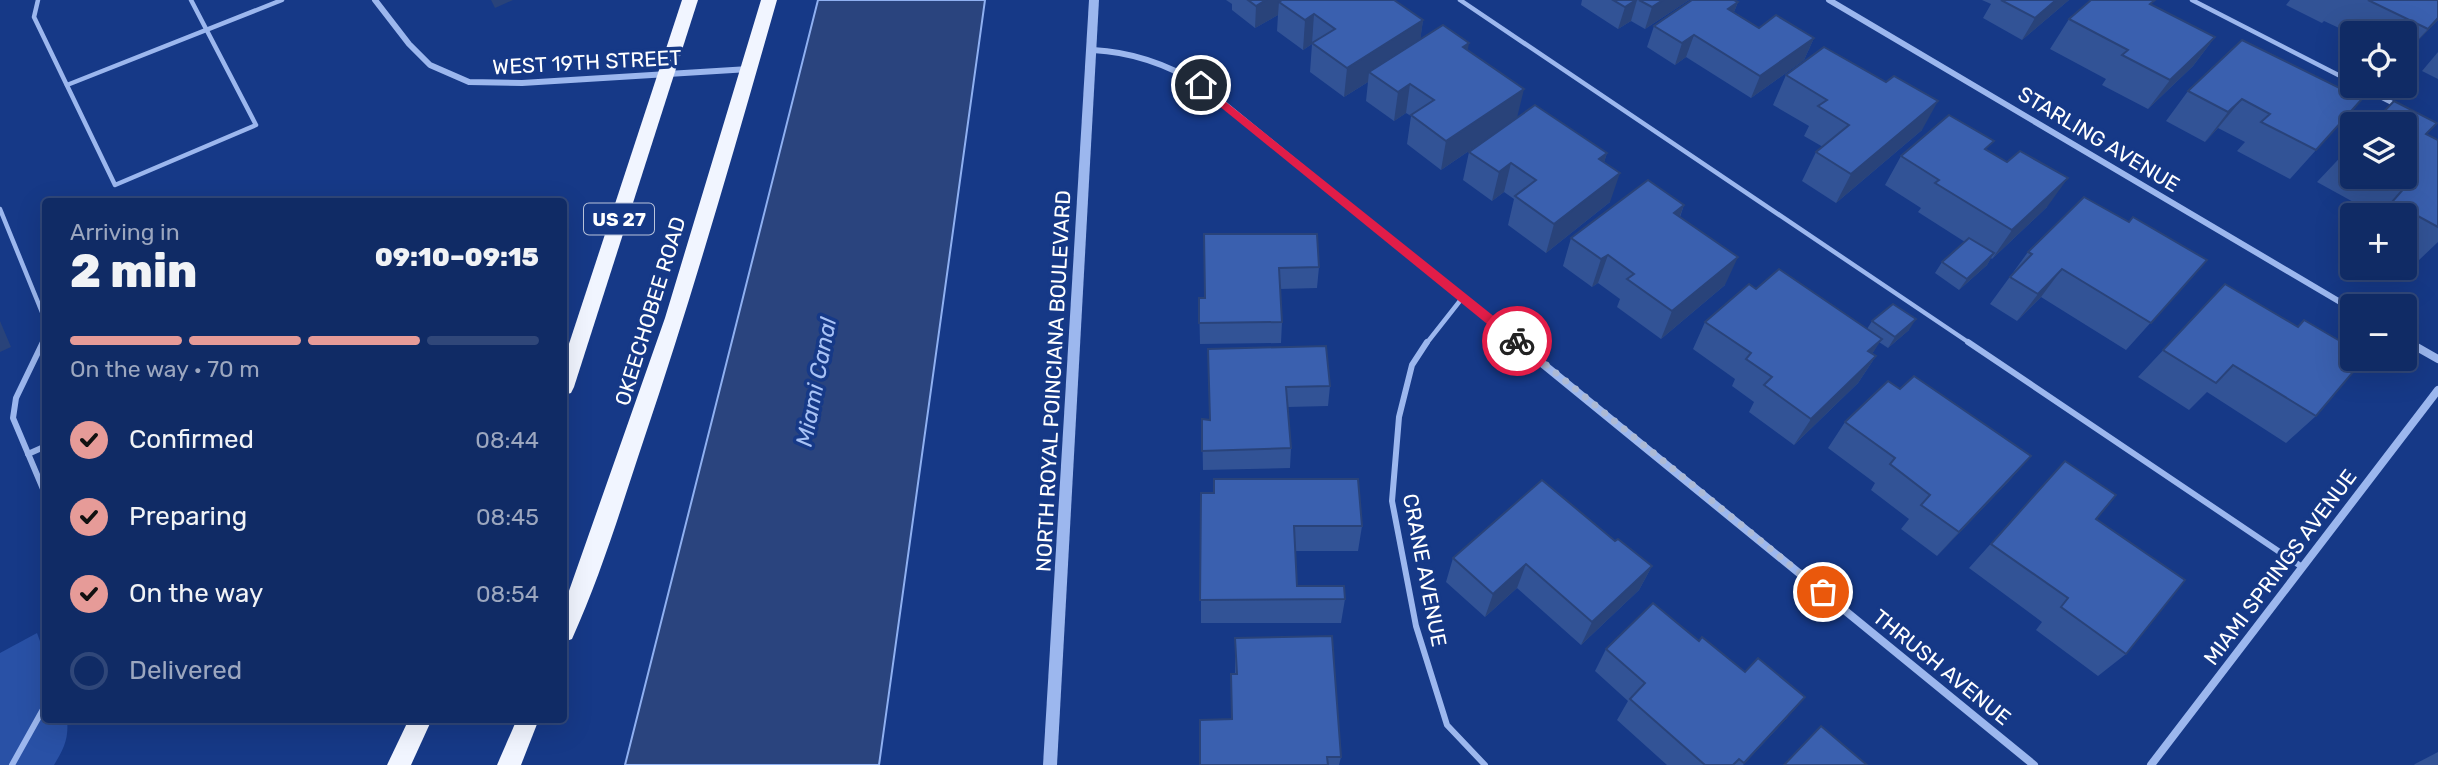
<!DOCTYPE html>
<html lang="en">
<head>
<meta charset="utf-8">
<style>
	body { margin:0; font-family:Rubik,sans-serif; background:#19336b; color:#f1f3f6; height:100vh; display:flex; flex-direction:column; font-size:26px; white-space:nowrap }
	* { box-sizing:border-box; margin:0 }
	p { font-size:23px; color:#9ca7bf }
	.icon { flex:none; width:38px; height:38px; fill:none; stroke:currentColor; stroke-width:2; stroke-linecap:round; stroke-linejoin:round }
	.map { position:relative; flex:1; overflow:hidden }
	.sheet { position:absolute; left:42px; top:198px; width:525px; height:525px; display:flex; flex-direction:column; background:#102b65; border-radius:7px; box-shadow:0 7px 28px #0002,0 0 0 2px #304779 }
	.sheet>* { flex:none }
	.controls { position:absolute; left:2340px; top:21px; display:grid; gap:14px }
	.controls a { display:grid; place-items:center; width:77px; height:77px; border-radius:7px; background:#102b65; box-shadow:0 7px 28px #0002,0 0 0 2px #304779; font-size:35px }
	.pin { position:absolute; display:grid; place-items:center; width:60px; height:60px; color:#fff; margin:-30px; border:4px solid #fff; border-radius:50%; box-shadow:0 2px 7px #0007 }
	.courier { position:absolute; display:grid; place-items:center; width:70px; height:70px; margin:-35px; border:5px solid #e11d48; border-radius:50%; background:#fff; color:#222; box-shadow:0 2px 9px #0007 }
	.head em { font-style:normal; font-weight:800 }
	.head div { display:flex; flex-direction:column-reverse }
	.head { display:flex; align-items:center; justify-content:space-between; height:119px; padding:0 28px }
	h1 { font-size:46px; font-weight:800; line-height:52px }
	.bar { display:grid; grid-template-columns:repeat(4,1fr); gap:10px 7px; align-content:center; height:84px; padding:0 28px }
	.bar i { height:9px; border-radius:5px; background:#304779 }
	.bar .on { background:#e69b98 }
	.bar p { grid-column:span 4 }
	ol { padding:0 28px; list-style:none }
	li { display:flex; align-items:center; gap:21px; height:77px }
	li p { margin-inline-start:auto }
	li .icon { padding:7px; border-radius:50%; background:#e69b98; color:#111; stroke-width:4 }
	li:last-child { color:#9ca7bf }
	li i { width:38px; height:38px; border:4px solid #304779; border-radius:50% }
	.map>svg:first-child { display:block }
	.green { fill:#2951a6 }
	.water { fill:#2a447e; stroke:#8fb0f1; stroke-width:2 }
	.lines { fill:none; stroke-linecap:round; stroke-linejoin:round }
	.service-far1 { stroke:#9cb7ee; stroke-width:4.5 }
	.service { stroke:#9cb7ee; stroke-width:6 }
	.minor-far1 { stroke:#9cb7ee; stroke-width:6 }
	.minor { stroke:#9cb7ee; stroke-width:8 }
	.tertiary { fill:#9cb7ee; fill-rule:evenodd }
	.trunk { fill:#f1f5ff; fill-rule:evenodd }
	.wall { fill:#325396 }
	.shaded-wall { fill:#29437a }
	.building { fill:#3a60af; stroke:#29437a; stroke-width:2 }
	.route { fill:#e11d48 }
	.done { stroke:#adbad5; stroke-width:7; stroke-dasharray:0 12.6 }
	.labels { text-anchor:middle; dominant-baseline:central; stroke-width:7; stroke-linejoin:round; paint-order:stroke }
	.shield { fill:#163987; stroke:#b9c4db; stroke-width:2 }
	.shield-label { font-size:19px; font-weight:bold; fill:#fff }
	.street-label { font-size:21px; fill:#fff; stroke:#163987 }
	.water-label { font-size:23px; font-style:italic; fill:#a8c2f5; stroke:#163987 }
</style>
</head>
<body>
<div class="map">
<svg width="2438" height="765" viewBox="0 0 2438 765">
	<rect width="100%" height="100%" fill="#163987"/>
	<!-- green -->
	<path class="green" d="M37,633L45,655L46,719H67C69,738 64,749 54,765H0V653Z"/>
	<!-- water -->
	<polygon class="water" points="818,0 985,0 879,765 625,765"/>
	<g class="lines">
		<!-- service-far1 -->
		<g class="service-far1">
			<polyline points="38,0 34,17 115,185 256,125 191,0"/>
			<polyline points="1460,0 1971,344"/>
			<polyline points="2192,0 2352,82"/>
			<polyline points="67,85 282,0"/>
			<polyline points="2359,86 2398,106"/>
			<polyline points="0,209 46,322"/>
			<polyline points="42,344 46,336"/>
			<polyline points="1426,344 1463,297"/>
		</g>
		<!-- service -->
		<g class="service">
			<polyline points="43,342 16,398 13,418 46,496"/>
			<polyline points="1427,342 1412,365 1399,417 1392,501 1416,626 1447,725 1485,765"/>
			<polyline points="1968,342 2302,567"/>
			<polyline points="28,454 46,446"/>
			<polyline points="12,765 46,704"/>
		</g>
		<!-- minor-far1 -->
		<g class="minor-far1">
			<polyline points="375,0 409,44 430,65 469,82 522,83 749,69"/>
			<polyline points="1829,0 2352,309"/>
			<path d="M1093,50C1133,52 1167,64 1201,85L1518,344"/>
			<polyline points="2404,340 2411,344"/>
		</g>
		<!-- minor -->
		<g class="minor">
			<polyline points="1516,342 2034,765"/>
			<polyline points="2408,342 2438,359"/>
			<polyline points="2151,765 2438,390"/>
		</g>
		<!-- tertiary -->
		<polygon class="tertiary" points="1089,0 1099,0 1057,765 1043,765"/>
		<!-- trunk -->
		<g class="trunk">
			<polygon points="682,0 698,0 574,387 571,393 564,395 564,359"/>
			<path d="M761,0H777C735,147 693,294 644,439C622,505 601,575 572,639L564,642V605L665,318Z"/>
			<polygon points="409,719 432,719 411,765 387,765"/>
			<polygon points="517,719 539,719 521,765 497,765"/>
		</g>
	</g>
	<!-- wall -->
	<g class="wall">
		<polygon points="1226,0 1393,0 1423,20 1420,40 1468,51 1517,118 1607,153 1604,162 1610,202 1546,253 1508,225 1514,199 1504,192 1492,201 1463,180 1469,152 1507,125 1441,170 1407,144 1411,116 1406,113 1394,121 1366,101 1368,82 1344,97 1310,72 1312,44 1303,50 1277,31 1278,15 1255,28 1232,10 1232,4"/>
		<polygon points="1582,0 1689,0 1645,29 1631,21 1618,29 1581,5"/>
		<polygon points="1982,0 2069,0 2022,40 1983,18 1991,4"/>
		<polygon points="2290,0 2438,0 2438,20 2404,55 2404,33 2352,34 2324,21 2322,23 2286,5"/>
		<polygon points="1738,2 1734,12 1759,28 1814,38 1804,60 1751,98 1686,57 1675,65 1647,47 1654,26"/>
		<polygon points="2154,6 2215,37 2193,66 2148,109 2102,85 2106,79 2050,49 2069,19"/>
		<polygon points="2438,52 2438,79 2422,71"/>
		<polygon points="1786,75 1922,130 1836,203 1802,181 1816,152 1823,147 1804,136 1809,126 1773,105"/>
		<polygon points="2188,91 2362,99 2290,179 2237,151 2245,142 2218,128 2205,142 2166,121"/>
		<polygon points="2426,134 2438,140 2438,242 2418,261 2404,253 2404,215 2377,215 2317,182 2352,145 2352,177 2404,177"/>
		<polygon points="1988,151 2047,207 1992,259 1991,258 1987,265 1959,290 1935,273 1942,262 1965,242 1918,212 1921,208 1885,185 1901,156"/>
		<polygon points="1684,205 1680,217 1725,285 1661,339 1617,307 1620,299 1598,283 1592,287 1563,266 1571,238"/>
		<polygon points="2129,222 2207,260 2126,350 2041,297 2017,321 1990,304 2028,252"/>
		<polygon points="1204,234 1319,267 1317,288 1280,289 1282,322 1281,343 1200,344 1199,298 1205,298"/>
		<polygon points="2225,284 2316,416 2286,443 2207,392 2189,410 2138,377"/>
		<polygon points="1756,289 1867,329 1872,321 1909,330 1888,348 1879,342 1872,354 1876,356 1858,383 1794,445 1749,412 1754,402 1732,386 1735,379 1693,349 1705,322"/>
		<polygon points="1208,369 1330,386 1328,406 1288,407 1291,448 1290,468 1203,470 1202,419 1210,420"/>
		<polygon points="1900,389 2031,456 2008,482 1937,556 1901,529 1909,519 1871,490 1875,483 1828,448 1845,422"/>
		<polygon points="2065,461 2096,519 2126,654 2098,676 2036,630 2042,622 1969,568"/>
		<polygon points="1201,493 1362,526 1358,551 1295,551 1297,586 1345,599 1341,623 1201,623"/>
		<polygon points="1615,541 1652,566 1639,590 1581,645 1517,588 1485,617 1446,582 1453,558"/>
		<polygon points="1235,638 1341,757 1339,765 1200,765 1231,719 1231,674 1235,674"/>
		<polygon points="1606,649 1787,718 1743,765 1667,765 1617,720 1628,701 1595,671"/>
		<polygon points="2438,752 2438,765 2414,765 2415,764"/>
	</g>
	<!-- shaded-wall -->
	<g class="shaded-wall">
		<polygon points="491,0 513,0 495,8"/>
		<polygon points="1266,0 1303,0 1279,2 1278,15 1255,28 1256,6"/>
		<polygon points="1636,0 1637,0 1631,21 1618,29 1625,7"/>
		<polygon points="1663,0 1689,0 1645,29 1652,7"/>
		<polygon points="2056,0 2069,0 2022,40 2035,18"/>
		<polygon points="1738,2 1729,24 1728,9"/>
		<polygon points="1314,14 1312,44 1303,50 1305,20"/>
		<polygon points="2438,18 2438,20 2404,55 2428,29"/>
		<polygon points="1423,20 1419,50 1369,72 1368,82 1344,97 1347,68"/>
		<polygon points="1694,35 1686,57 1675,65 1682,43"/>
		<polygon points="2215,37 2193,66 2148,109 2170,80"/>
		<polygon points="1814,38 1804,60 1751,98 1760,76"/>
		<polygon points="1469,43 1464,72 1463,47"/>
		<polygon points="1410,84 1406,113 1394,121 1398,92"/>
		<polygon points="1524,89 1517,118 1441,170 1446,141"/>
		<polygon points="2242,99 2218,128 2205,142 2228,112"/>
		<polygon points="1938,101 1922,130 1836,203 1851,174"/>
		<polygon points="1607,153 1598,182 1599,159"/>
		<polygon points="1511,163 1504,192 1492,201 1499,172"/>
		<polygon points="1620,173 1610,202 1546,253 1554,224"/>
		<polygon points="2068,178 2047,207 1992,259 2012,230"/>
		<polygon points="1684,205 1673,234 1674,213"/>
		<polygon points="1994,253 1987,265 1959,290 1967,279"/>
		<polygon points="1608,255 1598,283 1592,287 1601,259"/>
		<polygon points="1738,257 1725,285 1661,339 1672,311"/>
		<polygon points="2062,269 2041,297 2017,321 2038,294"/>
		<polygon points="1916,319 1909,330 1888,348 1895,337"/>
		<polygon points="0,321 11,347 0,352"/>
		<polygon points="1882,339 1864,366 1868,351"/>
		<polygon points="1876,356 1858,383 1794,445 1811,419"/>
		<polygon points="2031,456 2008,482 1937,556 1959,532"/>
		<polygon points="1526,564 1517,588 1485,617 1493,594"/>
		<polygon points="1652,566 1639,590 1581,645 1592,622"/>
		<polygon points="1805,697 1787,718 1742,765"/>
	</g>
	<!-- building -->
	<g class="building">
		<polygon points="1248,0 1266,0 1256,6"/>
		<polygon points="1282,0 1394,0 1423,20 1347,68 1312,43 1335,29 1314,14 1305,20 1279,2"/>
		<polygon points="1613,0 1636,0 1625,7"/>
		<polygon points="1639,0 1663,0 1652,7"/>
		<polygon points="1692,0 1734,0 1738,2 1728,9 1759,28 1776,15 1814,38 1760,76 1694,35 1682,43 1654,26"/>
		<polygon points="2001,0 2056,0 2035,18"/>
		<polygon points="2091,0 2155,0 2150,4 2215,37 2170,80 2122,55 2128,50 2069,19"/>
		<polygon points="2368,0 2438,0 2438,18 2428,29"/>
		<polygon points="1443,25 1469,43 1463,47 1524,89 1446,141 1411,115 1434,100 1410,84 1398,92 1369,72"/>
		<polygon points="2242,40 2362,99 2316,150 2261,122 2270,114 2242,99 2228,112 2188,91"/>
		<polygon points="1824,47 1886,82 1894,76 1938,101 1851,174 1816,152 1849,125 1818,106 1827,100 1786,75"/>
		<polygon points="2394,101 2437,123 2426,134 2438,140 2438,227 2392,202 2406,186 2388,177 2404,177 2404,124 2372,124"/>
		<polygon points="1535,105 1607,153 1599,159 1620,173 1554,224 1515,196 1536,180 1511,163 1499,172 1469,152"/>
		<polygon points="1949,115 1994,141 1985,149 2007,162 2020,151 2068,178 2012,230 1935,183 1939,180 1901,156"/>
		<polygon points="2352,145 2352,158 2344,154"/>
		<polygon points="1648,180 1684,205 1674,213 1738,257 1672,311 1627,279 1634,274 1608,255 1601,259 1571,238"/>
		<polygon points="2084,197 2129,222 2133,217 2207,260 2151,323 2062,269 2038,294 2010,277 2032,254 2028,252"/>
		<polygon points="1204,234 1317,234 1319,267 1279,268 1282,322 1199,323 1199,298 1205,298"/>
		<polygon points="1969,238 1994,253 1967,279 1942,262"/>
		<polygon points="1779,269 1882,339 1868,351 1876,356 1811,419 1764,385 1772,377 1746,359 1751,353 1705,322 1749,284 1756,289"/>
		<polygon points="2225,284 2298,327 2304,320 2352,348 2352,359 2364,359 2316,416 2233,365 2216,383 2163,350"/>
		<polygon points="1893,304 1916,319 1895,337 1872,321"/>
		<polygon points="1326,346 1330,386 1286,387 1291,448 1202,451 1202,419 1210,420 1208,349"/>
		<polygon points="1914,376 2031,456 1959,532 1921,505 1930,495 1890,464 1895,458 1845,422 1888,381 1900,389"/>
		<polygon points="2065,461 2116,495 2096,519 2185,580 2126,654 2061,607 2068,598 1991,544"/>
		<polygon points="1214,479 1358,479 1362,526 1294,526 1297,586 1344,586 1345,599 1200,600 1201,493 1214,493"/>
		<polygon points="1542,480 1615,541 1618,539 1652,566 1592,622 1526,564 1493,594 1453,558"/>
		<polygon points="1653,603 1699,641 1702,637 1745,672 1758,658 1805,697 1744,763 1739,759 1733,765 1705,765 1630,699 1645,683 1606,649"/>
		<polygon points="1332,636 1341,757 1327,757 1328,765 1200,765 1200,720 1232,719 1231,674 1237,674 1235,638"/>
		<polygon points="1821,726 1867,765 1784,765"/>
	</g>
	<!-- route -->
	<polygon class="route" points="1201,82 1521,338 1521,345 1513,345 1197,88 1196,85"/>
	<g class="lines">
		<!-- done -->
		<polyline class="done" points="1517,341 1823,592"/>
	</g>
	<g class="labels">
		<!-- shield labels -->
		<rect class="shield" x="584" y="203.5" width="70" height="31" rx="5"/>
		<g class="shield-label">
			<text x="619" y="219">US 27</text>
		</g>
		<!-- street labels -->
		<g class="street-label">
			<text transform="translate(587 62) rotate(-3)">WEST 19TH STREET</text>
			<text transform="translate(2099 139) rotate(31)">STARLING AVENUE</text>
			<text transform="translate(650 311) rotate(-73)">OKEECHOBEE ROAD</text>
			<text transform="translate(1053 381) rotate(-87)">NORTH ROYAL POINCIANA BOULEVARD</text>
			<text transform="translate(2280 567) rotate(-53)">MIAMI SPRINGS AVENUE</text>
			<text transform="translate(1425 570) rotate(79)">CRANE AVENUE</text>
			<text transform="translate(1942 667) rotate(39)">THRUSH AVENUE</text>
		</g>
		<!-- water labels -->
		<g class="water-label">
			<text transform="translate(816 382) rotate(-79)">Miami Canal</text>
		</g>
	</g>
</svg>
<div class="controls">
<a><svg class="icon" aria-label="locate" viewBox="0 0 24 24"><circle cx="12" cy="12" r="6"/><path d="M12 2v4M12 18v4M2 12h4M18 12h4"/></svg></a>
<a><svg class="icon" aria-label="layers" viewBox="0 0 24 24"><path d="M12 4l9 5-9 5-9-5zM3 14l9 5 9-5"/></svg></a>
<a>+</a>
<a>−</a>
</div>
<div class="pin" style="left:1823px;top:592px;background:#ea580c"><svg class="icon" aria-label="bag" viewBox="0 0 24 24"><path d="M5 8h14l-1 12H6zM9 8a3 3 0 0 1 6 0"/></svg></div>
<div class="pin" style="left:1201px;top:85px;background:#1f2937"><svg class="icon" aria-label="home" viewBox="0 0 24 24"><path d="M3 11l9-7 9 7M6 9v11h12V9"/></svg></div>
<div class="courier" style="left:1517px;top:341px"><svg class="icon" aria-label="bike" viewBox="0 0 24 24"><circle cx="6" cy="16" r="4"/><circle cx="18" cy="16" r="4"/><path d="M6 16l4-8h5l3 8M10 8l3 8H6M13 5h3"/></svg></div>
<section class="sheet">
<div class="head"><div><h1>2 min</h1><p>Arriving in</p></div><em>09:10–09:15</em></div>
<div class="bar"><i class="on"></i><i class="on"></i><i class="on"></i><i></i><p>On the way · 70 m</p></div>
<ol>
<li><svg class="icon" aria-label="check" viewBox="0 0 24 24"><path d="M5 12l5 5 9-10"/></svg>Confirmed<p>08:44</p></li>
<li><svg class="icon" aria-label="check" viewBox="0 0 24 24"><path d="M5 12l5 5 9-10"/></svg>Preparing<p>08:45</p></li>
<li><svg class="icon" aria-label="check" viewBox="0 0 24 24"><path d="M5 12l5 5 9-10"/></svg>On the way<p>08:54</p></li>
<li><i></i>Delivered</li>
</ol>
</section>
</div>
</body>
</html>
